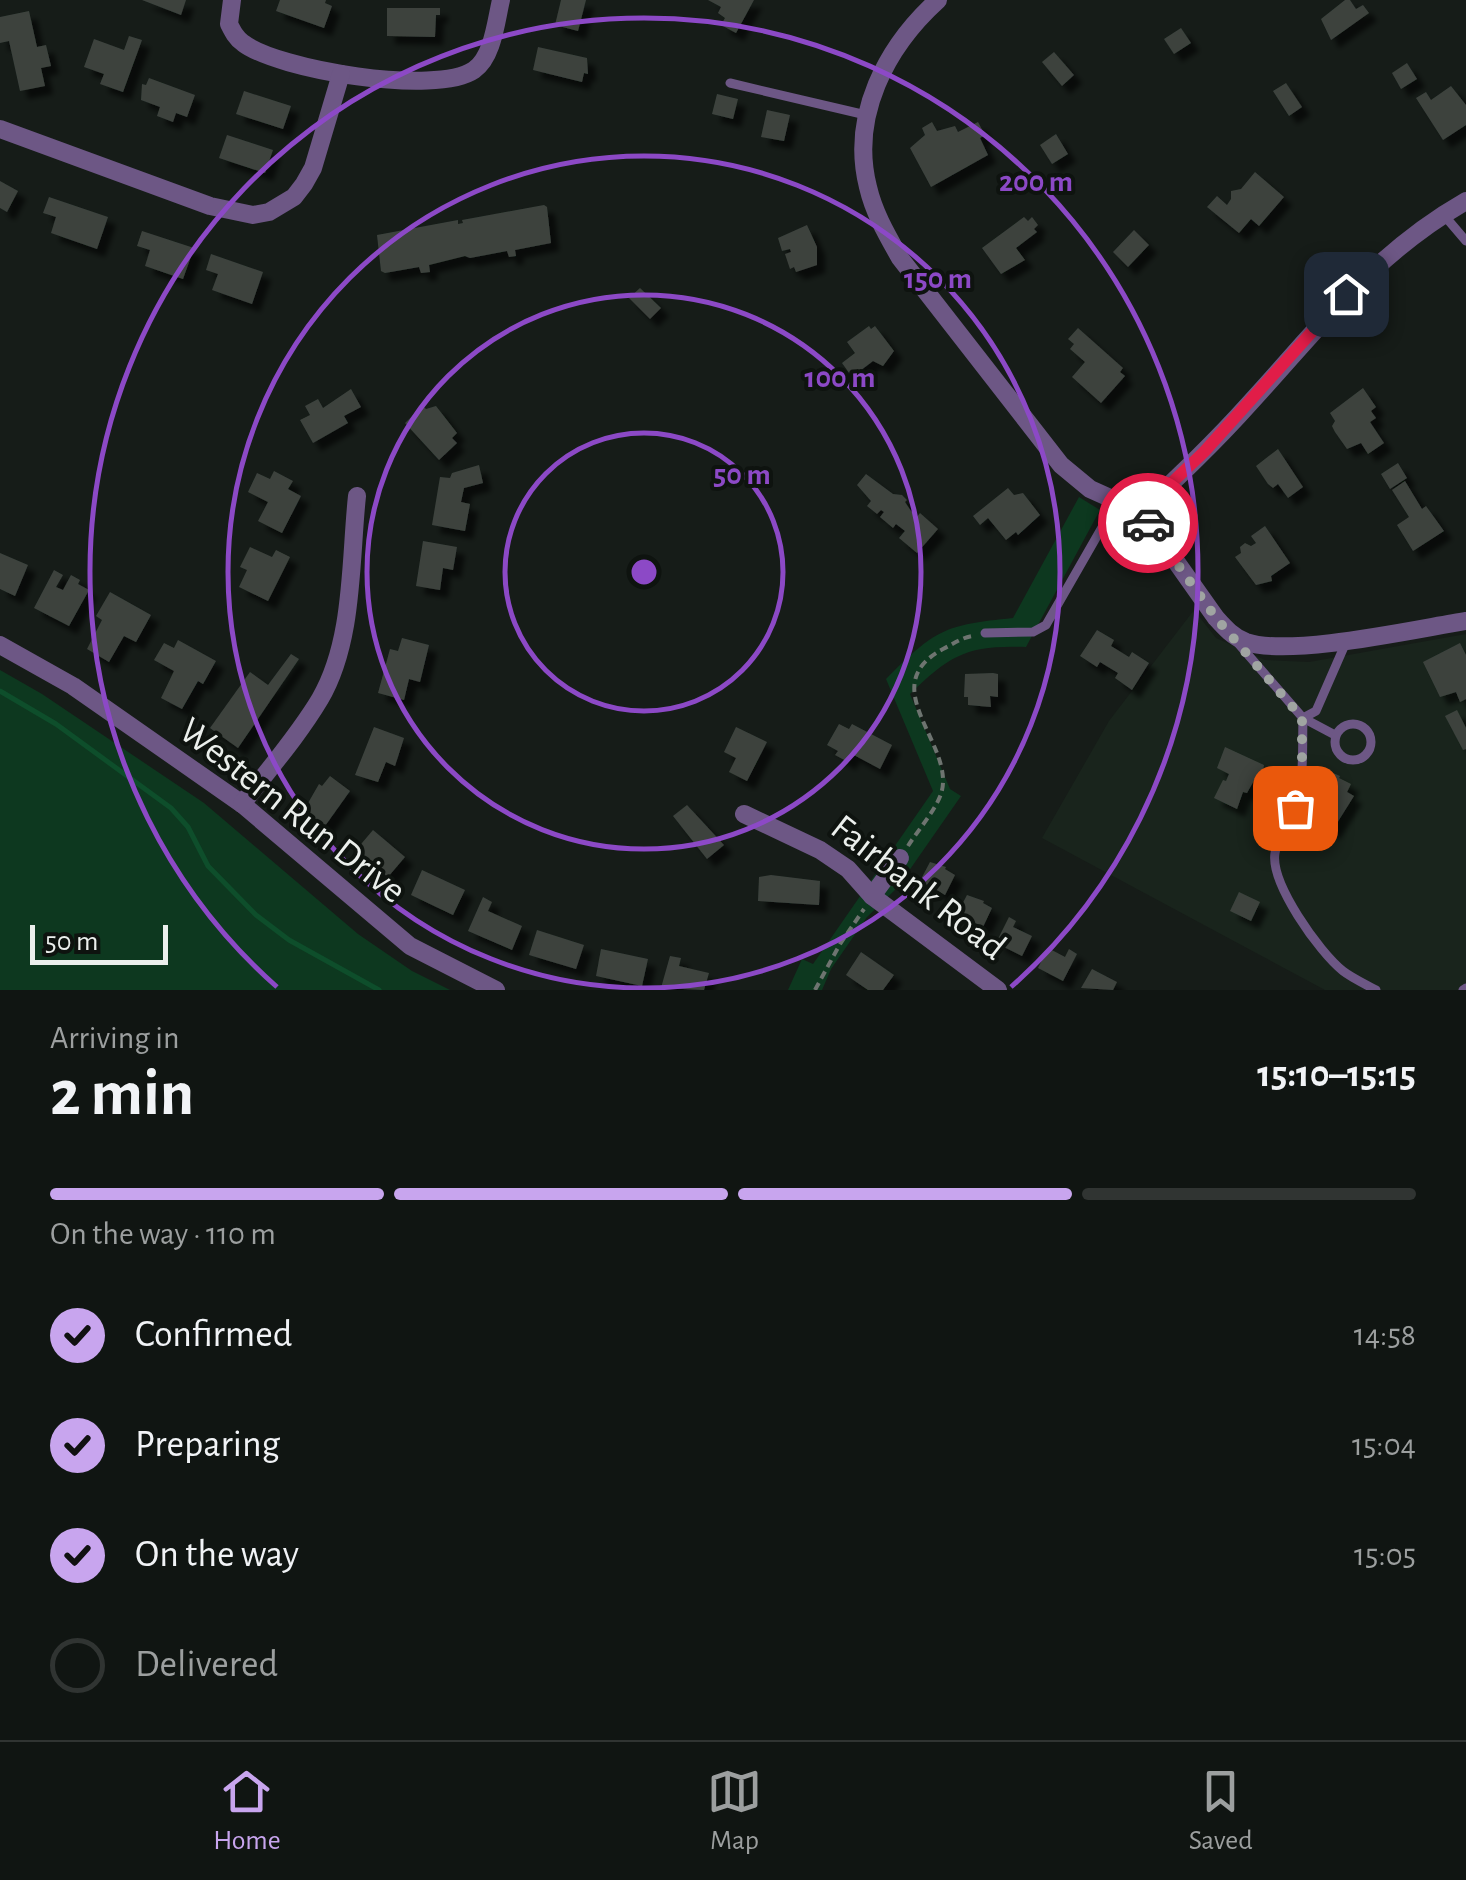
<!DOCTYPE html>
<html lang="en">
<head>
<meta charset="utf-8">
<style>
	body { margin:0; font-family:"Alegreya Sans",sans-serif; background:#1e2220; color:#f1f3f6; height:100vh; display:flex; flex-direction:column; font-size:38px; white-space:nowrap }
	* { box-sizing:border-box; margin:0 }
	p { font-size:32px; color:#9c9f9f }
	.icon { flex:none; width:55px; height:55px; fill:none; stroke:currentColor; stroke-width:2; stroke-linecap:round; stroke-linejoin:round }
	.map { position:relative; height:990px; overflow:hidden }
	.details { display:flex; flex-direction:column; background:#101512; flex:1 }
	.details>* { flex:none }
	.scale { position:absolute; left:30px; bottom:25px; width:138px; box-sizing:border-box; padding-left:10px; border:5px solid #ebefec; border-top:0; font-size:28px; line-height:35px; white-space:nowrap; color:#ebefec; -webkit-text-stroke:8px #0e130f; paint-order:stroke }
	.pin { position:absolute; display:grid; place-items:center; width:85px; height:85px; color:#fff; margin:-42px; border-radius:20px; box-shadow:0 5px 15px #0006 }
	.courier { position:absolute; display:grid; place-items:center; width:100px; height:100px; margin:-50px; border:8px solid #e11d48; border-radius:50%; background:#fff; color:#222; box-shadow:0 2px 12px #0007 }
	.headline em { font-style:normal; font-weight:600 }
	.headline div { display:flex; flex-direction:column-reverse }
	.headline { display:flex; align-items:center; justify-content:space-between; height:170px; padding:0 50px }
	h1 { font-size:65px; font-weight:600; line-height:75px }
	.bar { display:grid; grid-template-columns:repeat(4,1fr); gap:15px 10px; align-content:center; height:120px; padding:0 50px }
	.bar i { height:12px; border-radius:8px; background:#303432 }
	.bar .active { background:#c8a5ee }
	.bar p { grid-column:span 4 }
	ol { padding:0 50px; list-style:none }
	li { display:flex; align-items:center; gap:30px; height:110px }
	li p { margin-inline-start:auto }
	li .icon { padding:10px; border-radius:50%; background:#c8a5ee; color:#111; stroke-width:4 }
	li:last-child { color:#9c9f9f }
	li i { width:55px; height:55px; border:5px solid #303432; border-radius:50% }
	.tabs { display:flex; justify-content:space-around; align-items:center; height:140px; border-top:2px solid #303432; background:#101512; font-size:28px; color:#9c9f9f }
	.tabs a { display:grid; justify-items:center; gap:5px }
	.tabs .active { color:#c8a5ee }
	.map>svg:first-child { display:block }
	.built { fill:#19241c }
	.green { fill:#0d381f }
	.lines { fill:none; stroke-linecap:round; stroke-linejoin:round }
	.stream { stroke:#0e4e2b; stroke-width:5 }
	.building { fill:#3c433e; filter:url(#shadow) }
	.path { stroke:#6e7470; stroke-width:4; stroke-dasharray:8 5; stroke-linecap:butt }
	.lane { stroke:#6d5785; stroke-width:9 }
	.street { stroke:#6d5785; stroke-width:18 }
	.done { stroke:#a0a5a2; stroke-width:10; stroke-dasharray:0 18 }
	.route { stroke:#e11d48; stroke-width:12 }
	.ring { fill:none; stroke:#8c49c6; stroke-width:5 }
	.labels { text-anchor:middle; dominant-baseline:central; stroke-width:8; stroke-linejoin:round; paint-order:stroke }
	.street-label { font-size:38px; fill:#ebefec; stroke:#0e130f }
	.centre { fill:#8c49c6; stroke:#0e130f; stroke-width:5 }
	.ring-label { font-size:30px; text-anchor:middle; font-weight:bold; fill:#8c49c6; stroke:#0e130f; stroke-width:8; stroke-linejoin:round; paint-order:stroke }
</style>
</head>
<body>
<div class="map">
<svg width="1466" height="990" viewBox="0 0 1466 990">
	<defs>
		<filter id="shadow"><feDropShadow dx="8" dy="8" stdDeviation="2.5" flood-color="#0009"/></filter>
	</defs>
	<rect width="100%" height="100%" fill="#161c18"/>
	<!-- built -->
	<polygon class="built" points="1194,610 1216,638 1265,660 1309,662 1466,634 1466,990 1325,990 1042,838 1109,721"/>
	<!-- green -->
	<g class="green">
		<path d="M1079,497L1100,510L1026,647C968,645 951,654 910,694L950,789L961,796L897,888L867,917L831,969L822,990H788L802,959L813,964L933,791L886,679C936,629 944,625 1013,618Z"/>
		<polygon points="0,670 42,694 204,803 358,934 412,971 450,990 0,990"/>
	</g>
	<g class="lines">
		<!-- stream -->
		<polyline class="stream" points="0,691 56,724 171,808 188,827 208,866 256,915 289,940 379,990"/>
	</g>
	<!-- building -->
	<g class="building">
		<polygon points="142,0 186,0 181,15"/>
		<polygon points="280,0 326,0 325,3 332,6 324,28 276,11"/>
		<polygon points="561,0 586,0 578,31 555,25"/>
		<polygon points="708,0 754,0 736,33 721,25 725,18 718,13 721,7"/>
		<polygon points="1345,0 1350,0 1356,9 1363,5 1369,13 1331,40 1321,19"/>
		<polygon points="387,8 440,8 440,15 436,15 435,37 387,36"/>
		<polygon points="29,11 37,47 46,45 51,66 41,68 45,86 20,91 9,41 0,43 0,17"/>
		<polygon points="1181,28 1191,43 1174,54 1164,39"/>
		<polygon points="129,36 142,40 123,92 100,84 104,74 84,67 94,39 124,50"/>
		<polygon points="538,47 587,58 588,74 584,73 582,82 533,70"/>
		<polygon points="1054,52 1074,75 1062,86 1042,62"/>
		<polygon points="1407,63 1417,79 1401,89 1392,73"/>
		<polygon points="149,78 195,95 187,117 176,113 173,122 157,116 160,107 141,100 142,84 146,85"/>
		<polygon points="1286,83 1302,107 1289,116 1273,91"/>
		<polygon points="1451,86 1466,105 1466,125 1443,140 1416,98 1426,92 1431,100"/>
		<polygon points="244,91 291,106 283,129 236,114"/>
		<polygon points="717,94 738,99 733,119 712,114"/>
		<polygon points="767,110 790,115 784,141 761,137"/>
		<polygon points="932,122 937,131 955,126 958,132 978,122 985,135 980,138 988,155 931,187 910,148 925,135 922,128"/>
		<polygon points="1056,134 1068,154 1052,164 1040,145"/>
		<polygon points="227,135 273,150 265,173 219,158"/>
		<polygon points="1255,172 1284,197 1259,226 1251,219 1239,233 1207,207 1217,196 1227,205 1231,199 1231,191 1241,189"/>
		<polygon points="0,181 18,191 7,212 0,208"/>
		<polygon points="49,197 108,217 97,249 51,233 56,217 43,213"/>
		<polygon points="544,205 547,207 551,243 515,250 516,256 509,257 507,251 470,258 465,256 429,265 430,272 421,273 419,267 385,273 381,271 377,235 458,220 458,224 463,223 462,220"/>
		<polygon points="1024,217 1028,221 1032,217 1038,225 1034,229 1037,232 1016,248 1025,260 1001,274 982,248"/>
		<polygon points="807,225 817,247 817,265 796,272 794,267 790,269 785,254 791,252 790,249 782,251 778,238"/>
		<polygon points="1134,230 1149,245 1128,267 1113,252"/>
		<polygon points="142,231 194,248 183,279 145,266 150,250 137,246"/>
		<polygon points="211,254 263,272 252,304 212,290 218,274 206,270"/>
		<polygon points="640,288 661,308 650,319 629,298"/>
		<polygon points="869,326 871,329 875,326 894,351 883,366 873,361 852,377 842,363 855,353 847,342"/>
		<polygon points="1078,328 1123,368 1120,372 1125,376 1101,403 1072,377 1085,362 1070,349 1074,344 1068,339"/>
		<polygon points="1363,388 1376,407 1371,411 1376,418 1370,422 1384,443 1368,454 1361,443 1347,449 1335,432 1332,426 1335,421 1330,413"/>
		<polygon points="351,389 361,407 344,416 348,423 313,443 300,420 310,415 305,406 318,399 323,408"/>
		<polygon points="423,406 426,409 436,406 457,433 452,438 457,443 439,460 405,423"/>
		<polygon points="1278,449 1303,487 1288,498 1278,484 1273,488 1268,484 1256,466"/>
		<polygon points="1398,463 1407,478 1390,489 1381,474"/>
		<polygon points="479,465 483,483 464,488 461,502 470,504 465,531 432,525 440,477 450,478 452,473"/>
		<polygon points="274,471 293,481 288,489 301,496 282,533 258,521 268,502 248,492 257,473 270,479"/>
		<polygon points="866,474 893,494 902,495 907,500 905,502 911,511 917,517 920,513 938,529 917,553 899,538 905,531 896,524 893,528 880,517 884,512 881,510 877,514 867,506 871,501 857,485"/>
		<polygon points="1405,481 1422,509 1426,506 1444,531 1413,551 1397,525 1409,517 1392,490"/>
		<polygon points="1008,488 1014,495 1023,493 1040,515 1018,535 1016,532 1006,540 988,518 980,525 973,516"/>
		<polygon points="1265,526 1290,563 1271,576 1272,581 1256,585 1235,557 1241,553 1240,547 1245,543 1251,546 1256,543 1251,536"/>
		<polygon points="423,541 457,547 453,570 443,568 440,590 416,586"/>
		<polygon points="250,547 272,557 276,550 290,557 268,601 239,587 247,570 240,567"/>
		<polygon points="0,553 28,565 15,596 0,589"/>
		<polygon points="54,570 63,575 56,587 63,590 71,575 80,580 78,584 89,590 69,626 34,608"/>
		<polygon points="110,592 151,615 136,642 124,636 109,662 87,649 102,620 96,616"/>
		<polygon points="1097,630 1114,640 1111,646 1129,657 1132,652 1149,663 1132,690 1115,678 1118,673 1100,662 1097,667 1080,656"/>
		<polygon points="402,638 429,645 420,682 409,679 404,700 378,693 390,649 398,651"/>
		<polygon points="178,640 216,661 203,684 198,681 182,709 161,698 174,671 154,660 164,643 174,648"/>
		<polygon points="1460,643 1466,655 1466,699 1460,702 1456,692 1440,697 1423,662"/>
		<polygon points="291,654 299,659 238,748 210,728 250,672 268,685"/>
		<polygon points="993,673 998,674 998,697 990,696 991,707 968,705 968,697 964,697 965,674"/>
		<polygon points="1457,710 1466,728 1466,749 1463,750 1445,716"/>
		<polygon points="839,724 849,729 852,724 892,745 880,769 852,754 848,762 835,755 838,751 827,745"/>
		<polygon points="374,727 404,738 395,766 386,762 378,782 355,775"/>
		<polygon points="736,727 767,742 747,781 729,772 736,758 724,752"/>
		<polygon points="1225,747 1264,765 1262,776 1257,775 1247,793 1243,792 1237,809 1214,798 1223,780 1226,781 1229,774 1217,768"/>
		<polygon points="1318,772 1329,775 1330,779 1333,773 1340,776 1339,778 1351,784 1347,792 1354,796 1332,831 1300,816"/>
		<polygon points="330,776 350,791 325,826 304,810 319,784 322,786"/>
		<polygon points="687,805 724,845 707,859 673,816"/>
		<polygon points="373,830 405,857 388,877 356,850"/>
		<polygon points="930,862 946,867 945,869 955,875 945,895 920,881"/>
		<polygon points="422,870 465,890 453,915 411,895"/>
		<polygon points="771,875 820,881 819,905 758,901 759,877"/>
		<polygon points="1239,892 1260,902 1251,921 1230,911"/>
		<polygon points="967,895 984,901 983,903 992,908 983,927 957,914"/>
		<polygon points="483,897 492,902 488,911 522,926 512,950 468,931"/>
		<polygon points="1009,917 1016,921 1013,927 1032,936 1022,956 996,943"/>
		<polygon points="537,930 584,945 576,969 529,955"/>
		<polygon points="1048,948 1065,957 1069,949 1077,954 1063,981 1038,968"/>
		<polygon points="601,949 648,959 642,986 596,976"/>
		<polygon points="861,952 894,975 883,990 868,990 846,975"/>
		<polygon points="670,956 681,958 679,966 709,973 704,990 661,988"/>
		<polygon points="1092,969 1117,982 1113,990 1081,988"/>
	</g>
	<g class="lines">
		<!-- path -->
		<g class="path">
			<path d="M908,846C918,830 935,811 941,794C957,745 872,687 943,649C953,644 961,638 972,636"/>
			<polyline points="815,990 840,944 864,909"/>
		</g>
		<!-- lane -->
		<g class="lane">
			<polyline points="730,83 866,115"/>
			<polyline points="1443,214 1466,241"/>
			<polyline points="985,633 1033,632 1046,625 1116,503"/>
			<polyline points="1237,642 1303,718 1335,735"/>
			<path d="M1303,718C1302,748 1305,782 1294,810C1288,825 1278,837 1275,853C1270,883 1319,952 1343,971C1352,978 1365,984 1376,990"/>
			<polyline points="1303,718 1316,711 1347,640"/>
			<circle cx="1353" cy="742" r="18"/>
			<polyline points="1463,990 1466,988"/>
		</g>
		<!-- street -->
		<g class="street">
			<path d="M232,0L229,24C233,32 236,38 243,43C278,70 436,96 474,70C493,57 496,21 501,0"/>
			<path d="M938,0C886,47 850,116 868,187C874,213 887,235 900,258L1061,465L1090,489L1141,512"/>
			<polyline points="0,129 210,206 253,215 269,212 294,197 304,184 313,168 341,74"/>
			<path d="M1141,512C1178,477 1215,442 1249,404C1320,327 1373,254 1466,201"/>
			<path d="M1141,512L1216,618C1225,628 1233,637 1246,642C1290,657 1416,629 1466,621"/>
			<polyline points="0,645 73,686 242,804 410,946 496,990"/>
			<path d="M242,804C268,770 298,736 320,699C354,641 350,561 357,496"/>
			<polyline points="744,814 820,850 848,869 872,896 998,990"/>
			<polyline points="872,896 900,858"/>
		</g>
	</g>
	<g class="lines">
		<!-- done -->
		<polyline class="done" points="1148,523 1216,618 1302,718 1302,772 1295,808"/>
		<!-- route -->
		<polyline class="route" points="1148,523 1141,512 1204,452 1346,294"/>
	</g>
	<!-- distance rings -->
	<g class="ring">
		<circle cx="644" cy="572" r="139"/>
		<circle cx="644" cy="572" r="277"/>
		<circle cx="644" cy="572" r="416"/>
		<path d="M277 987A554 554 0 1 1 1011 987"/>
	</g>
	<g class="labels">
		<!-- street labels -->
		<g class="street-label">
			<text transform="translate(292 811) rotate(38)">Western Run Drive</text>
			<text transform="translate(918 888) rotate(38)">Fairbank Road</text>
		</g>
	</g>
	<circle cx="644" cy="572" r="15" class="centre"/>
	<g class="ring-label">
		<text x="1036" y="191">200 m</text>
		<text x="938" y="288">150 m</text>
		<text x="840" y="387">100 m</text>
		<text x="742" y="484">50 m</text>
	</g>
</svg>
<div class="scale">50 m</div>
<div class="pin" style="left:1295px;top:808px;background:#ea580c"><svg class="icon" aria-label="bag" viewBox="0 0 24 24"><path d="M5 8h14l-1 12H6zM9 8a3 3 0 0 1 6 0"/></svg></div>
<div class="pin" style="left:1346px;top:294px;background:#1f2937"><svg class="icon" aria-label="home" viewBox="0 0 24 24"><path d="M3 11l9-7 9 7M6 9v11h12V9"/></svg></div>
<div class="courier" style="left:1148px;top:523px"><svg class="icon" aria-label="car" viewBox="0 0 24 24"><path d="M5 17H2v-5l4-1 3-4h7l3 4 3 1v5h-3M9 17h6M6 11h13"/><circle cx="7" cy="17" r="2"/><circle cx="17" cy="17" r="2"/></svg></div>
</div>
<section class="details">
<div class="headline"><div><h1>2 min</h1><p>Arriving in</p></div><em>15:10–15:15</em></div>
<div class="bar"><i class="active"></i><i class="active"></i><i class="active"></i><i></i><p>On the way · 110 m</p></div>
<ol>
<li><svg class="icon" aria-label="check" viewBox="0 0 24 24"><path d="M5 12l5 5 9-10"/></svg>Confirmed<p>14:58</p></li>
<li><svg class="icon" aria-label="check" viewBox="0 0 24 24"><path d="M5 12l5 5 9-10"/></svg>Preparing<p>15:04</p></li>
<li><svg class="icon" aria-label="check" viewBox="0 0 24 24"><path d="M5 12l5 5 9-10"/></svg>On the way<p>15:05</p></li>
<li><i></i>Delivered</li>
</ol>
</section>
<nav class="tabs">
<a class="active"><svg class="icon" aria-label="home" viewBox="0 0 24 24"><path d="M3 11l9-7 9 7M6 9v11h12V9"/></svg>Home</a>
<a><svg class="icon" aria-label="map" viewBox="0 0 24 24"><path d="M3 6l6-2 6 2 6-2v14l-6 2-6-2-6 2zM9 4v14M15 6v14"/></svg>Map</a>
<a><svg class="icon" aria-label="saved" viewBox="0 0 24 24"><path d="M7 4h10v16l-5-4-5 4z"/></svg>Saved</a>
</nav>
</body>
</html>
